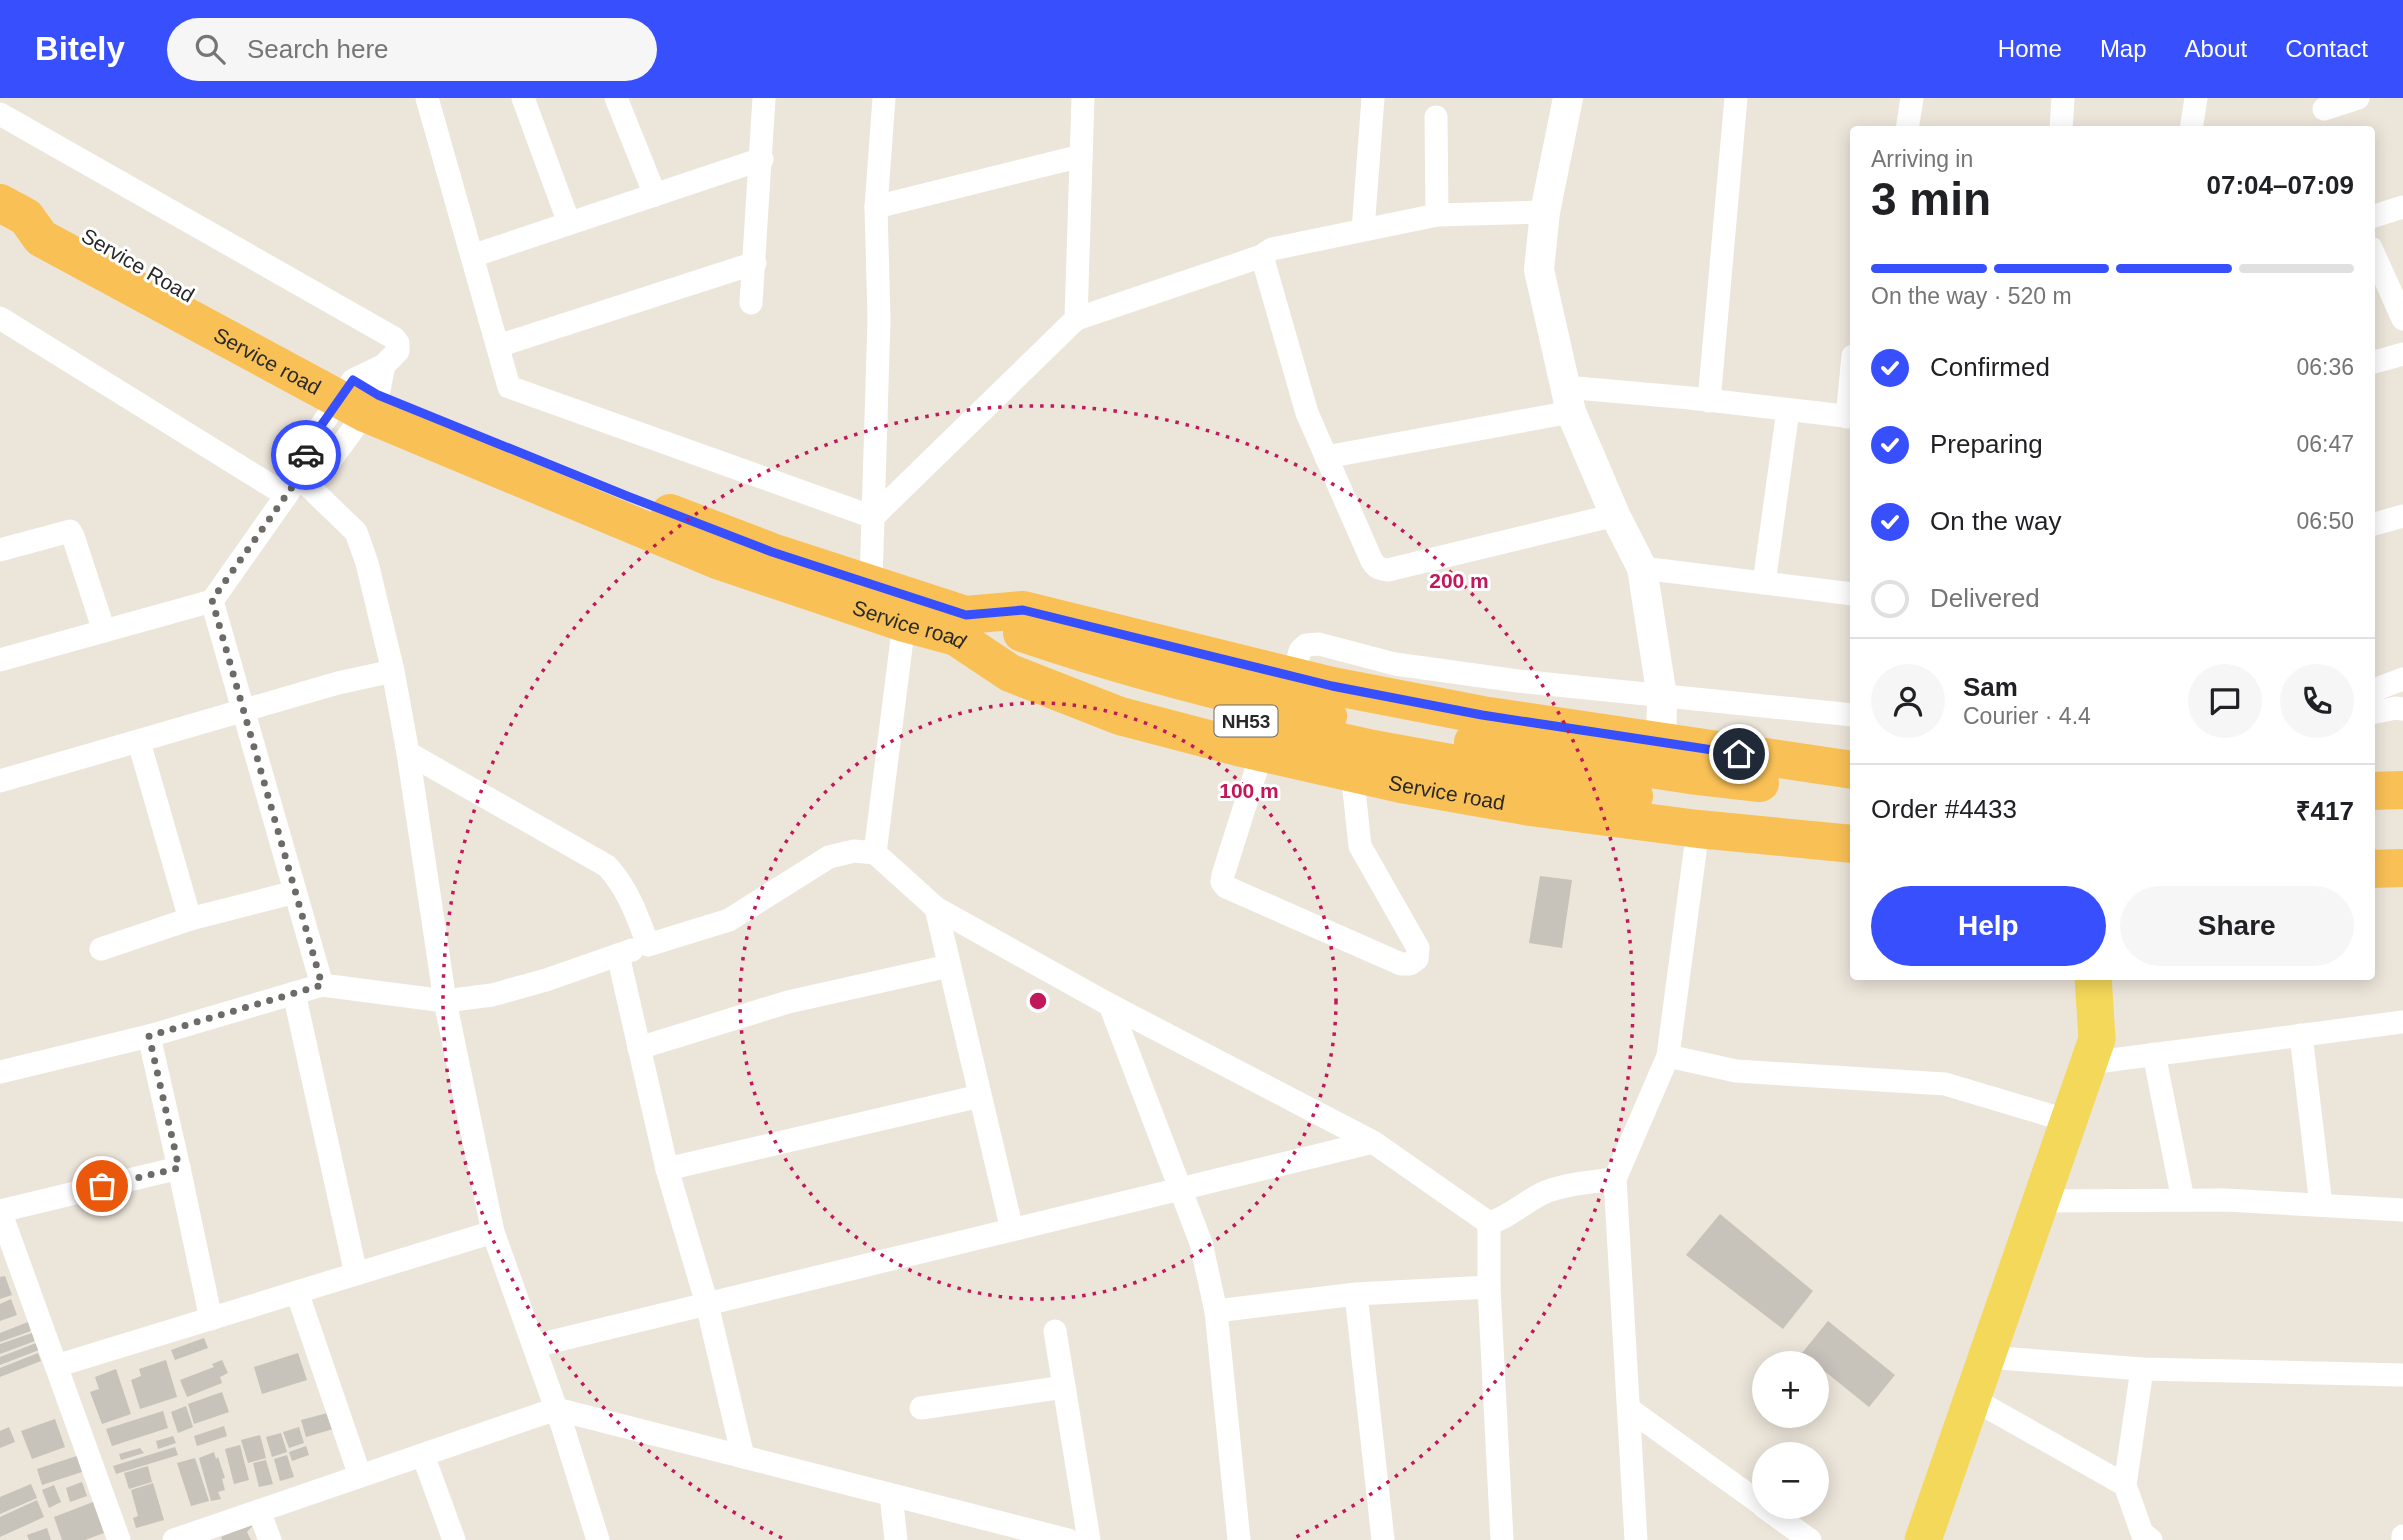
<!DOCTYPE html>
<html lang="en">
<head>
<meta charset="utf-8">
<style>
	body { margin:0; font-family:Helvetica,sans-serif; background:#f6f6f6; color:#202124; height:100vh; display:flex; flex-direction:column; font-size:26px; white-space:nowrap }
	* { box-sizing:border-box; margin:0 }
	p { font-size:23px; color:#757577 }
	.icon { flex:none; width:38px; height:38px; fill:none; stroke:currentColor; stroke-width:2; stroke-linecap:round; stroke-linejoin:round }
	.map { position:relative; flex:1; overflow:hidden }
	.details { position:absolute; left:1850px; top:28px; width:525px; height:854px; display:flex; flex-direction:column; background:#fff; border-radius:7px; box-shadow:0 4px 18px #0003 }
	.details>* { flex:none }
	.fabs { position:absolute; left:1752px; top:1253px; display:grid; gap:14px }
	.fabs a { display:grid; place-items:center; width:77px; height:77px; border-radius:50%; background:#fff; box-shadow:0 4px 18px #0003; font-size:35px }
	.pin { position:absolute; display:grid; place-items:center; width:60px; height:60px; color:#fff; margin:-30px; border:4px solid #fff; border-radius:50%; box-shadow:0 2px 7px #0007 }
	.courier { position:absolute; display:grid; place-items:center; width:70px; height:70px; margin:-35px; border:5px solid #374ffd; border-radius:50%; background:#fff; color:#222; box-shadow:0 2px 9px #0007 }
	.summary em { font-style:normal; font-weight:700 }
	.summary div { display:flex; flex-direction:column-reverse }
	.summary { display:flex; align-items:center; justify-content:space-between; height:119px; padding:0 21px }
	h1 { font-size:46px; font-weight:700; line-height:52px }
	.bar { display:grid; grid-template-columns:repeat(4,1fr); gap:10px 7px; align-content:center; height:84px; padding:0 21px }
	.bar i { height:9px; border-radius:5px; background:#e0e0e0 }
	.bar .on { background:#374ffd }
	.bar p { grid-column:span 4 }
	.line { display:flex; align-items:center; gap:18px; padding:0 21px; border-top:2px solid #e0e0e0 }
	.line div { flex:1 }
	.round { display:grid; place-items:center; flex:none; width:74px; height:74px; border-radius:37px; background:#f6f6f6 }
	ol { padding:0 21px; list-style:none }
	li { display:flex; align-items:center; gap:21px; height:77px }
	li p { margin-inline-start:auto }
	li .icon { padding:7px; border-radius:50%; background:#374ffd; color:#fff; stroke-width:4 }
	li:last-child { color:#757577 }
	li i { width:38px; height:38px; border:4px solid #e0e0e0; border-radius:50% }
	.cta { display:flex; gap:14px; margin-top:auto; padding:14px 21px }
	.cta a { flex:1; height:80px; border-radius:42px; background:#374ffd; color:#fff; font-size:28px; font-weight:700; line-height:80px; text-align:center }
	.cta a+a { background:#f6f6f6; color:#202124 }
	header { display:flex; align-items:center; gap:42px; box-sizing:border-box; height:98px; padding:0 35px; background:#374ffd; color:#fff }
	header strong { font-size:33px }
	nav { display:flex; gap:38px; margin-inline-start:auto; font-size:24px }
	.search { width:490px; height:63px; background:#f6f6f6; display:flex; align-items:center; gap:18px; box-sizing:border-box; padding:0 24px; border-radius:38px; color:#757577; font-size:26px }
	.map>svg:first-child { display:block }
	.building { fill:#c7c2ba }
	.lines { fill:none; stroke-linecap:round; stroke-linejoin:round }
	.minor { stroke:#fff; stroke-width:23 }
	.tertiary { stroke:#fff; stroke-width:30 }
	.primary { stroke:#f3d859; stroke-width:37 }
	.trunk { stroke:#f9c056; stroke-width:38 }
	.done { stroke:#6d6b67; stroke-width:7; stroke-dasharray:0 12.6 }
	.route { stroke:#374ffd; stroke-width:9 }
	.ring { fill:none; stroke:#c2185b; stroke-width:3.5; stroke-dasharray:3.5 7 }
	.labels { text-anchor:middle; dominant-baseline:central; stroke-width:6; stroke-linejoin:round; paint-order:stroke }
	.shield { fill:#fff; stroke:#696969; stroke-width:2 }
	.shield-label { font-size:19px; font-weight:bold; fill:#292929 }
	.street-label { font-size:21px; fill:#292929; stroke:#fff }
	.centre { fill:#c2185b; stroke:#fff; stroke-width:3.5 }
	.ring-label { font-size:21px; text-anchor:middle; font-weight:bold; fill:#c2185b; stroke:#fff; stroke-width:6; stroke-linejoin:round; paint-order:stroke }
</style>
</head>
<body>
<header>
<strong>Bitely</strong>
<div class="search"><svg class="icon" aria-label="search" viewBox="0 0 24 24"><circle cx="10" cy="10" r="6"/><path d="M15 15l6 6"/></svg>Search here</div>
<nav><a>Home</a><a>Map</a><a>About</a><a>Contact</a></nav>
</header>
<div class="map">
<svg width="2403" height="1442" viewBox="0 0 2403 1442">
	<rect width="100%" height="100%" fill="#ece5da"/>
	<!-- building -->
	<g class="building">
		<polygon points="1540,778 1572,782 1562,850 1529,845"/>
		<polygon points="1720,1116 1813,1193 1783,1231 1686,1157"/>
		<polygon points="5,1178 12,1197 0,1201 0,1179"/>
		<polygon points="11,1201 17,1217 0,1223 0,1206"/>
		<polygon points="1828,1223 1895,1277 1869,1309 1802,1255"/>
		<polygon points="28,1224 31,1233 0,1244 0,1235"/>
		<polygon points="32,1235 35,1243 0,1256 0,1246"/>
		<polygon points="204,1240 208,1250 175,1262 171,1252"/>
		<polygon points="36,1245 39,1252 0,1267 0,1259"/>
		<polygon points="38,1255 41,1263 0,1279 0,1270"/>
		<polygon points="298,1255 307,1282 262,1296 254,1269"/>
		<polygon points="166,1262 177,1299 140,1311 131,1282 141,1278 139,1271"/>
		<polygon points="222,1262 228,1275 220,1279 222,1285 187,1299 180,1282 214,1269 212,1266"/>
		<polygon points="116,1271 131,1316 102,1326 90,1294 99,1291 95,1279"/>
		<polygon points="222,1294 229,1314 194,1326 188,1306"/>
		<polygon points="186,1308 193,1329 178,1335 171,1314"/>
		<polygon points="163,1313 168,1330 112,1348 106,1331"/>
		<polygon points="335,1313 340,1329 306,1339 301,1322"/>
		<polygon points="55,1321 65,1349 32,1361 21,1333"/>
		<polygon points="224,1328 227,1338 197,1348 194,1338"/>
		<polygon points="9,1329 15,1344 0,1350 0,1333"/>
		<polygon points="299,1329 304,1345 289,1350 283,1334"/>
		<polygon points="281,1335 287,1354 272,1359 266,1339"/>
		<polygon points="260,1337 266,1360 248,1365 241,1342"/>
		<polygon points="173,1338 176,1345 158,1351 156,1343"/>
		<polygon points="240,1347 249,1382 234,1386 225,1351"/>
		<polygon points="306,1348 309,1357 292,1363 289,1354"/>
		<polygon points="175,1349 178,1357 116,1376 113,1368"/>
		<polygon points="140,1350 144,1355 121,1362 119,1356"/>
		<polygon points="214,1354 216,1361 218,1359 225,1380 222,1381 225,1392 218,1394 221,1401 211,1403 199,1360"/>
		<polygon points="83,1356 88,1372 42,1387 37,1371"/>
		<polygon points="287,1357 294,1379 280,1383 274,1361"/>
		<polygon points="195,1360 209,1403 191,1408 177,1365"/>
		<polygon points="266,1362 273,1386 259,1389 253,1365"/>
		<polygon points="148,1368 152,1384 129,1391 124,1375"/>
		<polygon points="82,1384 87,1398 70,1404 66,1390"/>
		<polygon points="153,1385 164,1422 136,1430 133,1420 138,1418 131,1392"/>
		<polygon points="31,1386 37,1400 0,1416 0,1399"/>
		<polygon points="54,1387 61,1404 49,1410 42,1392"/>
		<polygon points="37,1402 44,1419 0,1439 0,1419"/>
		<polygon points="93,1404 104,1435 85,1442 62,1442 54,1419"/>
		<polygon points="254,1426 247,1434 251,1442 222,1442 221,1439"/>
		<polygon points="47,1430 51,1442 29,1442 27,1437"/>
	</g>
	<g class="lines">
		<!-- minor -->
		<g class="minor">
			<polyline points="427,0 509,289 873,419 871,484"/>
			<polyline points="523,0 569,125"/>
			<polyline points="616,0 655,97"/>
			<polyline points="2324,11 2358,0"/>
			<polyline points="0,16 394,240 398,245 398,253 384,267 353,282 306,349 307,368 212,503 322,887 149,938 179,1070 0,1113"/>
			<polyline points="1436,19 1437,117"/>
			<polyline points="1907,32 1912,0"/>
			<polyline points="2061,32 2063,0"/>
			<polyline points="2191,32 2196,0"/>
			<polyline points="876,109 1081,58"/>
			<polyline points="2371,119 2403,109"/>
			<polyline points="1363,132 1373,0"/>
			<polyline points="2371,150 2403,221"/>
			<polyline points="472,158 762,61"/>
			<polyline points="1262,158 1272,151 1437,117 1545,114"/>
			<polyline points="751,205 764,0"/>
			<polyline points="0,220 286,397"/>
			<path d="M1076,221L1262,158L1307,315L1371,461C1375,469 1379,471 1388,472L1615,417"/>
			<polyline points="498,248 755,165"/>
			<polyline points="2371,265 2403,256"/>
			<polyline points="1565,289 1690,300 1853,319"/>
			<polyline points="1709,303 1736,0"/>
			<polyline points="1847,319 1853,258"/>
			<polyline points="1326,359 1571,314"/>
			<polyline points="307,368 330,363 378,297 384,267"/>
			<polyline points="299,379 356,434 367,465 393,573 408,655 445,903 493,1134 563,1330 598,1442"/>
			<polyline points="873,419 1076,221 1083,0"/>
			<polyline points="873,419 879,221 876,109 884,0"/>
			<polyline points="2371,427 2403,418"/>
			<polyline points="0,452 70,433 73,438 104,533"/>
			<polyline points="1642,470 1853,496"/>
			<polyline points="1764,485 1788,312"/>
			<polyline points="0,562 212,503"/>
			<polyline points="1293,578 1300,553 1306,547 1319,546 1395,566 1518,583 1853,617"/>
			<polyline points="2371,593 2403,581"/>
			<polyline points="2371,615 2396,610 2403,611"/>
			<polyline points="139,644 190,821 295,794"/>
			<polyline points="1262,654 1223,777 1222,784 1226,789 1401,866 1410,866 1417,861 1418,850 1360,748 1352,674"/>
			<path d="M408,655L607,768C628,791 637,817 648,847L729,822L829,759L854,753L875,755L936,810L1110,907L1373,1044L1489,1125"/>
			<polyline points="0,683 338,585 393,573"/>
			<polyline points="875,755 904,525"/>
			<polyline points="936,810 1012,1132"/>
			<polyline points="101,851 190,821"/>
			<polyline points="618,857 667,1071 980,998"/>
			<polyline points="322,887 445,903 492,897 546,882 632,852"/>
			<polyline points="294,895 356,1176"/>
			<polyline points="1110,907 1201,1145 1216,1213 1239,1442"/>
			<polyline points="2301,937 2321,1107"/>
			<polyline points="639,950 788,904 949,868"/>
			<polyline points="2154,956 2183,1102"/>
			<polyline points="1668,958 1736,973 1945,986 2069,1023"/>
			<polyline points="2089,965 2403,924"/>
			<polyline points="0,974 149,938"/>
			<polyline points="179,1070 211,1221"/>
			<polyline points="667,1071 707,1206 743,1359"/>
			<polyline points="2042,1103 2226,1102 2403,1112"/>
			<polyline points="0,1113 119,1442"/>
			<polyline points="1489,1125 1489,1189 1502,1442"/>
			<path d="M1489,1125C1511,1119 1527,1101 1548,1093C1569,1085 1594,1084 1615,1081"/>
			<polyline points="297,1194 360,1378"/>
			<polyline points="1356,1196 1383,1442"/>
			<polyline points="1216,1213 1356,1196 1489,1189"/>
			<polyline points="1055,1233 1089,1442"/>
			<polyline points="534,1248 1373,1044"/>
			<polyline points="1987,1259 2142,1271 2403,1277"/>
			<polyline points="56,1268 493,1134"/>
			<polyline points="1973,1301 2125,1387 2142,1435 2151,1442"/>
			<polyline points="921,1310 1064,1289"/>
			<polyline points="1629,1311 1764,1408"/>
			<polyline points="423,1357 454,1442"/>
			<polyline points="2125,1387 2142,1271"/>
			<polyline points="891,1397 896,1442"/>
			<polyline points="1764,1409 1810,1442"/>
			<polyline points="259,1413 270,1442"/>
			<polyline points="174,1442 556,1311 1068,1442"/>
			<polyline points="1636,1442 1615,1081 1668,958 1698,731"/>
			<polyline points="2403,1442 2403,1438"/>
		</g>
		<!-- tertiary -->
		<polyline class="tertiary" points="1568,0 1545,114 1539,172 1571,314 1615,417 1642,470 1662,599 1661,645"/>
		<!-- primary -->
		<polyline class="primary" points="1923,1442 2097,941 2093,878"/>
		<!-- trunk -->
		<g class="trunk">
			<path id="s1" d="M0,105L26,119L41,140L365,315L717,462L904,525L956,539L1010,575L1120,618L1242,650L1401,686L1530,709L1698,731L1853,746"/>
			<polyline points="670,415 772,454 966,517 1023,512 1332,588 1482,617 1853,672"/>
			<path d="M1022,535C1122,569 1225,596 1328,618"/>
			<polyline points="1288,632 1373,651 1634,698"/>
			<polyline points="1473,644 1690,677 1760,685"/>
			<polyline points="2371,693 2403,692"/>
			<polyline points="2371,771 2403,770"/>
		</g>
	</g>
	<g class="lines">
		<!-- done -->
		<polyline class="done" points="102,1088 179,1070 149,938 322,887 212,502 307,368 306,357"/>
		<!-- route -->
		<polyline class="route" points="306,357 306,349 353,282 378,297 627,398 772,454 966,517 1023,512 1332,588 1482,617 1739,656"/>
	</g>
	<!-- distance rings -->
	<g class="ring">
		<circle cx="1038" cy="903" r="298"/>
		<path d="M782 1440A595 595 0 1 1 1294 1440"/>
	</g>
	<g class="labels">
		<!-- shield labels -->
		<rect class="shield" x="1214.5" y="607.5" width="63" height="31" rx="5"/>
		<g class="shield-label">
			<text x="1246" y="623">NH53</text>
		</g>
		<!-- street labels -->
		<g class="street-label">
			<text transform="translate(138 167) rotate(30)">Service Road</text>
			<text stroke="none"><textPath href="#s1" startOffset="313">Service road</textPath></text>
			<text stroke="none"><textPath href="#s1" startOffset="1008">Service road</textPath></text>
			<text stroke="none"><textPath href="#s1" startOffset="1575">Service road</textPath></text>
		</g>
	</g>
	<circle cx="1038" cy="903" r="10" class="centre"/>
	<g class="ring-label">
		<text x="1459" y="490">200 m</text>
		<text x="1249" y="700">100 m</text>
	</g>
</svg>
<div class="fabs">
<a>+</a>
<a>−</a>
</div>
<div class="pin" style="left:102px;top:1088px;background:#ea580c"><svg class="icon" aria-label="bag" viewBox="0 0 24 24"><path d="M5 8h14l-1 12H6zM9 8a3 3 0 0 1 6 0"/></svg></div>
<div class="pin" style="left:1739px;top:656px;background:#1f2937"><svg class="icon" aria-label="home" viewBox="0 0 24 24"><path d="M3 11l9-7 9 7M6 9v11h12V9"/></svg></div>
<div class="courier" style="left:306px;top:357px"><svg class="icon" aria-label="car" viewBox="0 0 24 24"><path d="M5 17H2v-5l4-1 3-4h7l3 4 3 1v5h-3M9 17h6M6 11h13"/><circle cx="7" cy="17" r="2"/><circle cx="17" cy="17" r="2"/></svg></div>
<section class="details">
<div class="summary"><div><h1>3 min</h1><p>Arriving in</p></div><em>07:04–07:09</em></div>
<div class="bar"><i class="on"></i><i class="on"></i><i class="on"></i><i></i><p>On the way · 520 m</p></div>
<ol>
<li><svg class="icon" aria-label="check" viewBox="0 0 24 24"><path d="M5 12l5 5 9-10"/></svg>Confirmed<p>06:36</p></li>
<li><svg class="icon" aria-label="check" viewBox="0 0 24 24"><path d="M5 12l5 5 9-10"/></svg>Preparing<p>06:47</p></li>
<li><svg class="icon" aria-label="check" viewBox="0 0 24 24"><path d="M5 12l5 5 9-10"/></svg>On the way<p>06:50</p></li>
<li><i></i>Delivered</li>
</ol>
<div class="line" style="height:126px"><a class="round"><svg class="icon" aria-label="person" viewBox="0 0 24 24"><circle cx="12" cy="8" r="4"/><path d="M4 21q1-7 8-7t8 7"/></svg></a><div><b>Sam</b><p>Courier · 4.4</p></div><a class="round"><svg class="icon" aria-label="chat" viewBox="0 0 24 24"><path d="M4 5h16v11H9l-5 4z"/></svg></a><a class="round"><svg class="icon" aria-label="phone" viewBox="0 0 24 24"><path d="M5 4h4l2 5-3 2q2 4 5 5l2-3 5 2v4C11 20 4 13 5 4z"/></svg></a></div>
<div class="line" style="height:91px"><div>Order #4433</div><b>₹417</b></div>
<div class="cta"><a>Help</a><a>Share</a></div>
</section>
</div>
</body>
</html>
